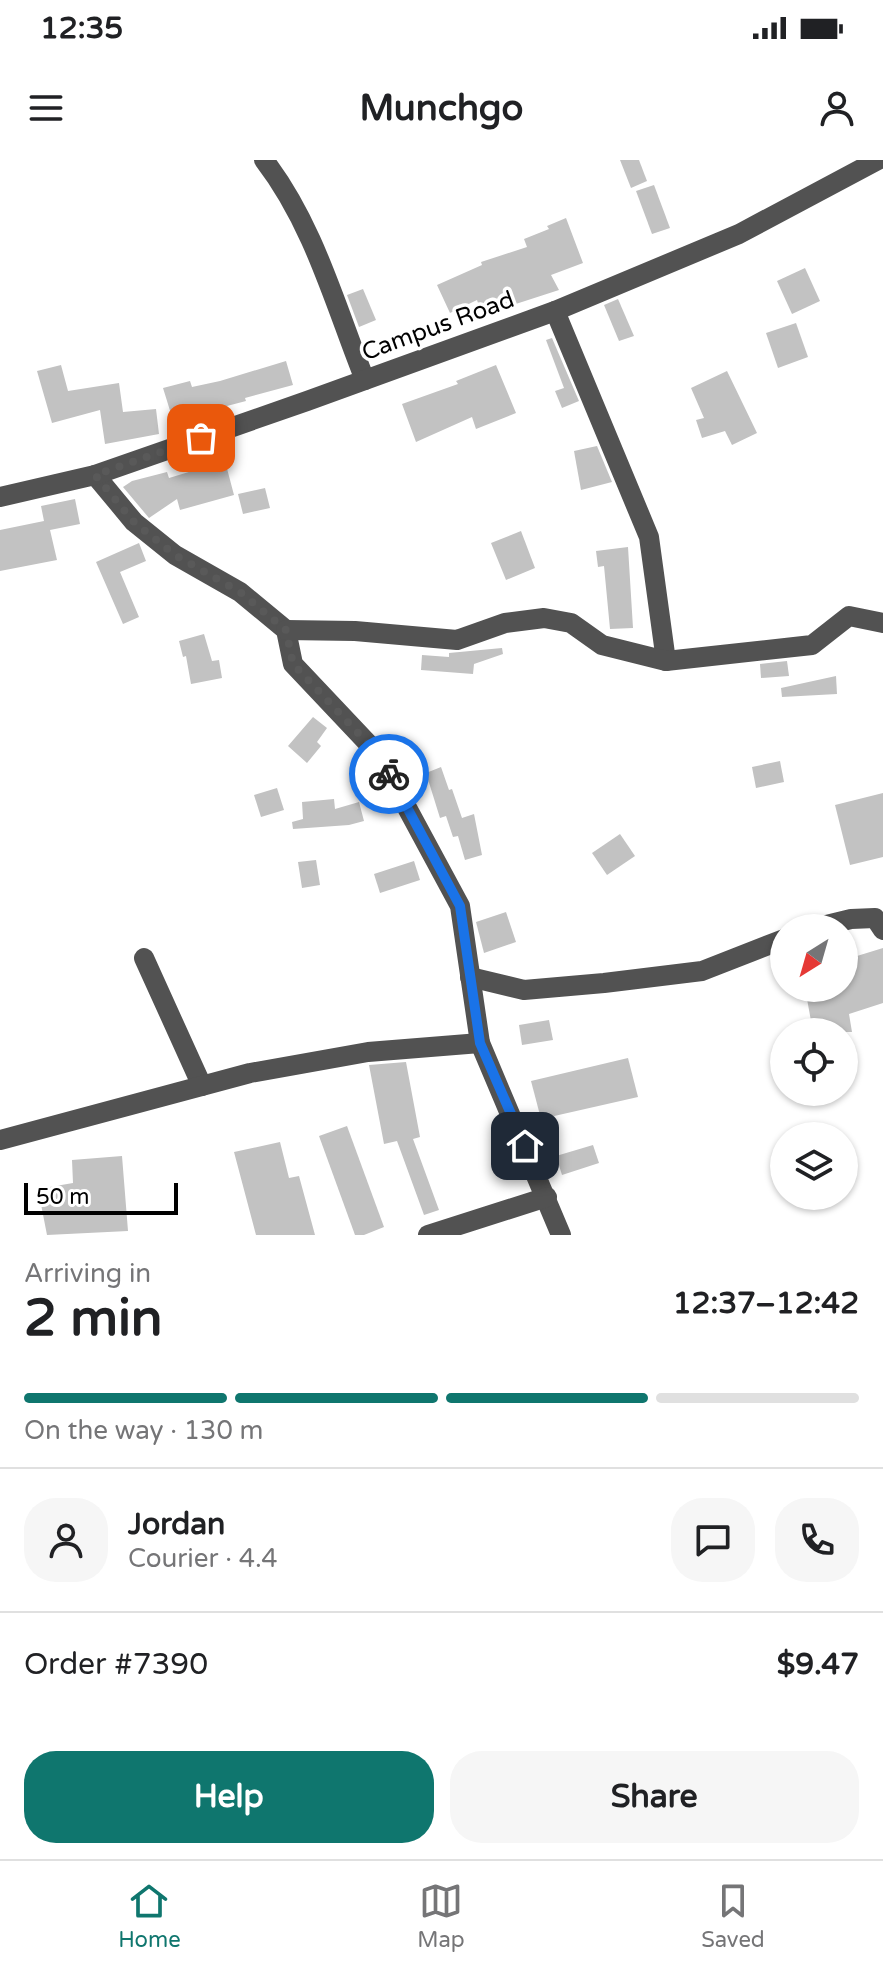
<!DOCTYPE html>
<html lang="en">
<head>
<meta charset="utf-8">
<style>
	body { margin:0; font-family:"Varela Round",sans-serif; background:#f6f6f6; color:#202124; height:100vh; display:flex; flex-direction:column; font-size:30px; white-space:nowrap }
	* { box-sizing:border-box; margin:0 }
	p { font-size:26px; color:#757577 }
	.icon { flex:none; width:44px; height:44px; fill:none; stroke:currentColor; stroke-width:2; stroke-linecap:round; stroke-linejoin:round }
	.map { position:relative; height:1075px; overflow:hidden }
	.details { display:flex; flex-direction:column; background:#fff; flex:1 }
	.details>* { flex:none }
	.needle { width:52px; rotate:217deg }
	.tools { position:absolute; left:770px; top:754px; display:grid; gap:16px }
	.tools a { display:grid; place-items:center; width:88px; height:88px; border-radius:50%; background:#fff; box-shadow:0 2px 6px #0004; font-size:40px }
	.scale { position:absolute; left:24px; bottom:20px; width:154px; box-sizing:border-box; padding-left:8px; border:4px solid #000; border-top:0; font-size:22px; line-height:28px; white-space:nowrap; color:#000; -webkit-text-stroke:6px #fff; paint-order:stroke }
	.pin { position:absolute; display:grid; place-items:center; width:68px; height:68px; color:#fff; margin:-34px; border-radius:16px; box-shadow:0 4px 12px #0006 }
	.courier { position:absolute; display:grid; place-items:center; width:80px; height:80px; margin:-40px; border:6px solid #1a73e8; border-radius:50%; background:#fff; color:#222; box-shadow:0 2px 10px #0007 }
	.headline em { font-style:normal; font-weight:800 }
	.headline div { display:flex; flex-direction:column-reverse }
	.headline { display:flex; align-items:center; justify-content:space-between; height:136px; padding:0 24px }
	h1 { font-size:52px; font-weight:800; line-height:60px }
	.bar { display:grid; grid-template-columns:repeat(4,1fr); gap:12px 8px; align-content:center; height:96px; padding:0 24px }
	.bar i { height:10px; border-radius:6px; background:#e0e0e0 }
	.bar .on { background:#0f766e }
	.bar p { grid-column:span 4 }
	.line { display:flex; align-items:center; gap:20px; padding:0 24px; border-top:2px solid #e0e0e0 }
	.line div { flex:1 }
	.round { display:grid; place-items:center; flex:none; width:84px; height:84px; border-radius:32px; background:#f6f6f6 }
	.button { display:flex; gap:16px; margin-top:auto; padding:16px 24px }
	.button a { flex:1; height:92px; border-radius:32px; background:#0f766e; color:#fff; font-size:32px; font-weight:800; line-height:92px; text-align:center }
	.button a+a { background:#f6f6f6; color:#202124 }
	.status { display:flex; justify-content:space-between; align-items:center; height:56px; padding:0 40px; background:#fff; direction:ltr }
	.status svg { height:22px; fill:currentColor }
	header { display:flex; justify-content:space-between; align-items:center; height:104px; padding:0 24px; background:#fff; font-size:36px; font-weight:800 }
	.dock { display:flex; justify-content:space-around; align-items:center; height:112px; border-top:2px solid #e0e0e0; background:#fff; font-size:22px; color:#757577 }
	.dock a { display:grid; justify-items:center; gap:4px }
	.dock .on { color:#0f766e }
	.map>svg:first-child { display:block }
	.building { fill:#c2c2c2 }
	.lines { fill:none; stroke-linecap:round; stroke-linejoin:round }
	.minor { stroke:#525252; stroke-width:20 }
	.done { stroke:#595959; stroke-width:8; stroke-dasharray:0 14.4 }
	.route { stroke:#1a73e8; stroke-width:10 }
	.labels { text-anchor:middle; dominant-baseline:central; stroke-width:7; stroke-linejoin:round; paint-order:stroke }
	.street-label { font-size:24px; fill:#000; stroke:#fff }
</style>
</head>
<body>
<div class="status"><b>12:35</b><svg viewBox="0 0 49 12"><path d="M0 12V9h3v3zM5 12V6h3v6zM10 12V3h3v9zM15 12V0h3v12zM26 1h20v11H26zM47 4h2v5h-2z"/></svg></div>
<header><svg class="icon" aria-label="menu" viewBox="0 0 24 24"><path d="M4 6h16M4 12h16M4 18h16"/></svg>Munchgo<svg class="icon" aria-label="person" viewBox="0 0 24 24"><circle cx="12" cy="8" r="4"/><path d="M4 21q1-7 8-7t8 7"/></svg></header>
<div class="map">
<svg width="883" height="1075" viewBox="0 0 883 1075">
	<rect width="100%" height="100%" fill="#fff"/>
	<!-- building -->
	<g class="building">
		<polygon points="620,0 639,0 647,21 631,28"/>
		<polygon points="654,25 670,68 652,74 636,31"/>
		<polygon points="566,58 583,103 551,115 559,130 482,155 477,140 450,153 437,125 482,105 481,102 527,87 524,79 549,69 547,66"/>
		<polygon points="805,108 820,141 792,154 777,121"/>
		<polygon points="363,129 376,160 359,167 347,135"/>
		<polygon points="618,139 634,176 619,181 604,145"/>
		<polygon points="796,163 808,197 778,208 766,173"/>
		<polygon points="552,178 579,241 562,248 555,231 564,228 546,180"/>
		<polygon points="286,201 293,225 245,238 246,241 204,252 203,248 172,257 163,228 190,221 192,227 220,221"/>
		<polygon points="61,205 68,231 119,223 123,252 156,249 159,274 105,284 100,250 52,263 37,211"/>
		<polygon points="496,205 516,253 476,269 472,257 416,282 402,244 458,224 456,221"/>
		<polygon points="727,211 757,273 732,285 725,271 702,278 696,260 704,258 691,228"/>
		<polygon points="597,286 612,322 581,330 574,291"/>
		<polygon points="225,301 234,335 180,350 177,339 149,358 123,327 132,321 167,312 169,318"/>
		<polygon points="265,328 270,348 243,354 238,334"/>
		<polygon points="75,339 80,364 50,370 57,400 0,411 0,370 44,361 41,346"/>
		<polygon points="521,371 535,408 506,420 491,383"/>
		<polygon points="139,383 146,401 120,412 139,457 123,464 96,402"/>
		<polygon points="628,387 633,468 610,469 604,406 598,407 596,391"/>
		<polygon points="204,474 212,501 219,500 222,518 191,524 186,496 183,497 179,481"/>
		<polygon points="502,488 503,494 474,504 473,514 421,510 422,495 449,497 449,493"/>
		<polygon points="787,501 789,516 761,518 760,504"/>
		<polygon points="836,516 837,534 782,537 781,528"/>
		<polygon points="313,557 327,568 317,582 321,586 307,603 288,586"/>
		<polygon points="780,601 784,622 756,628 752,607"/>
		<polygon points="441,607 449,630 452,629 462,658 474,654 482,695 465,700 458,676 453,677 446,656 440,658 426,613"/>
		<polygon points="277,628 284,650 261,657 254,635"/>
		<polygon points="883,633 883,697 850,705 835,645"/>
		<polygon points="334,639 335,649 359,642 364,661 349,665 293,669 292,662 303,659 302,642"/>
		<polygon points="620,674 635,696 607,715 592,693"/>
		<polygon points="316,700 320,725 302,728 298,702"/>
		<polygon points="414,701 420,720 380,733 374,714"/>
		<polygon points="506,752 516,782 484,793 476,762"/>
		<polygon points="883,788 883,843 849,854 852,872 813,872 805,828 844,828 844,800"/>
		<polygon points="549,860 553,880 522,885 519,865"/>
		<polygon points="628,898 638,937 541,959 531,921"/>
		<polygon points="406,902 420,977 413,979 439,1050 424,1055 397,981 384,984 369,905"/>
		<polygon points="347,966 384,1067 364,1075 355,1075 319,976"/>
		<polygon points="280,982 289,1018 299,1016 315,1075 256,1075 234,992"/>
		<polygon points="593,985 599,1003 562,1015 556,996"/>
		<polygon points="122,996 128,1071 47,1075 38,1029 73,1023 72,1000"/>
	</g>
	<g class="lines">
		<!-- minor -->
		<g class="minor">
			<path d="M264,0C314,65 335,145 365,220"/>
			<polyline points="555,151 649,377 666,501"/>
			<polyline points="95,315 134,362 175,395 240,432 286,470 293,504 378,594 460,746 480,883 561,1075"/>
			<polyline points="0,337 95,315 307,241 555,151 739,74 878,0"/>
			<polyline points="286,470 355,471 457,480 505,463 544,458 571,463 602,485 666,501 812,485 849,456 883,463"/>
			<polyline points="814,768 851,759 875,758 883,770"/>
			<polyline points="144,798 202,926"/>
			<polyline points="470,817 524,830 604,823 702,811 784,779"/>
			<polyline points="0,980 250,913 368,892 480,883"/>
			<polyline points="428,1075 547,1037"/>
		</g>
	</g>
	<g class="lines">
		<!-- done -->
		<polyline class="done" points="201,278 95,315 134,362 175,395 240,432 286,470 293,504 378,594 389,614"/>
		<!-- route -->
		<polyline class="route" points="389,614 460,746 480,883 525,986"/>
	</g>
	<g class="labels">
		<!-- street labels -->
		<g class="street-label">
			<text transform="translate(438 166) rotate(-20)">Campus Road</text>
		</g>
	</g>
</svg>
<div class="tools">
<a><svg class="needle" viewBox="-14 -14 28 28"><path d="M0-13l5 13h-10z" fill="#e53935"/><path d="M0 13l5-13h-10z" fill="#757577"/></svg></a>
<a><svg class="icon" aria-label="locate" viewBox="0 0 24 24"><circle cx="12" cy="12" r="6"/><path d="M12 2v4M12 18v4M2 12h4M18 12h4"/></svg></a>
<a><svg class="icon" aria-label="layers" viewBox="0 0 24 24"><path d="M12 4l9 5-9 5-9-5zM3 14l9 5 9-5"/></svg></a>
</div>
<div class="scale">50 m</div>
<div class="pin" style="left:201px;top:278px;background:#ea580c"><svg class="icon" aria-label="bag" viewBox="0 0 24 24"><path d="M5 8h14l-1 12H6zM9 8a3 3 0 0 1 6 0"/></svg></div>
<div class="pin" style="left:525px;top:986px;background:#1f2937"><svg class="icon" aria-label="home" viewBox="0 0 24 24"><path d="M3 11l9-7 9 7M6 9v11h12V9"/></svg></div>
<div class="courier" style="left:389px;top:614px"><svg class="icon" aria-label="bike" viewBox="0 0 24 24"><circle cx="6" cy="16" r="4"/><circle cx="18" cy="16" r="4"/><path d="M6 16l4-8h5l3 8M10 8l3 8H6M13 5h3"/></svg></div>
</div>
<section class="details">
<div class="headline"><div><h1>2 min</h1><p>Arriving in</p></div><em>12:37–12:42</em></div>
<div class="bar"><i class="on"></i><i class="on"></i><i class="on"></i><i></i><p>On the way · 130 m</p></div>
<div class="line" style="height:144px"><a class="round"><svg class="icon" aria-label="person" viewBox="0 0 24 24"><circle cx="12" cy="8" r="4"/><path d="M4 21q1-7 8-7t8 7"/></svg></a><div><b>Jordan</b><p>Courier · 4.4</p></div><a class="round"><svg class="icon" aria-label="chat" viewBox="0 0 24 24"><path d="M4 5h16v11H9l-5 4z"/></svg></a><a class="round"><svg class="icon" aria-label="phone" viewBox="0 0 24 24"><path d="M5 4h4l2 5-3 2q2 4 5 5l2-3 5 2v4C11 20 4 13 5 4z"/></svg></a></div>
<div class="line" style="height:104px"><div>Order #7390</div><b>$9.47</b></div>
<div class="button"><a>Help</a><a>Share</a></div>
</section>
<nav class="dock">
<a class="on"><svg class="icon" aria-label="home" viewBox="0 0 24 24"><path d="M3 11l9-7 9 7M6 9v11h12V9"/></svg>Home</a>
<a><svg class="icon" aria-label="map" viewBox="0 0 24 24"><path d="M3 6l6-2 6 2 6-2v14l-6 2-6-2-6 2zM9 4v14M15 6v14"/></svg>Map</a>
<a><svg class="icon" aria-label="saved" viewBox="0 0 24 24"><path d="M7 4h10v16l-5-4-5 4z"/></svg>Saved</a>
</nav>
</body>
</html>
